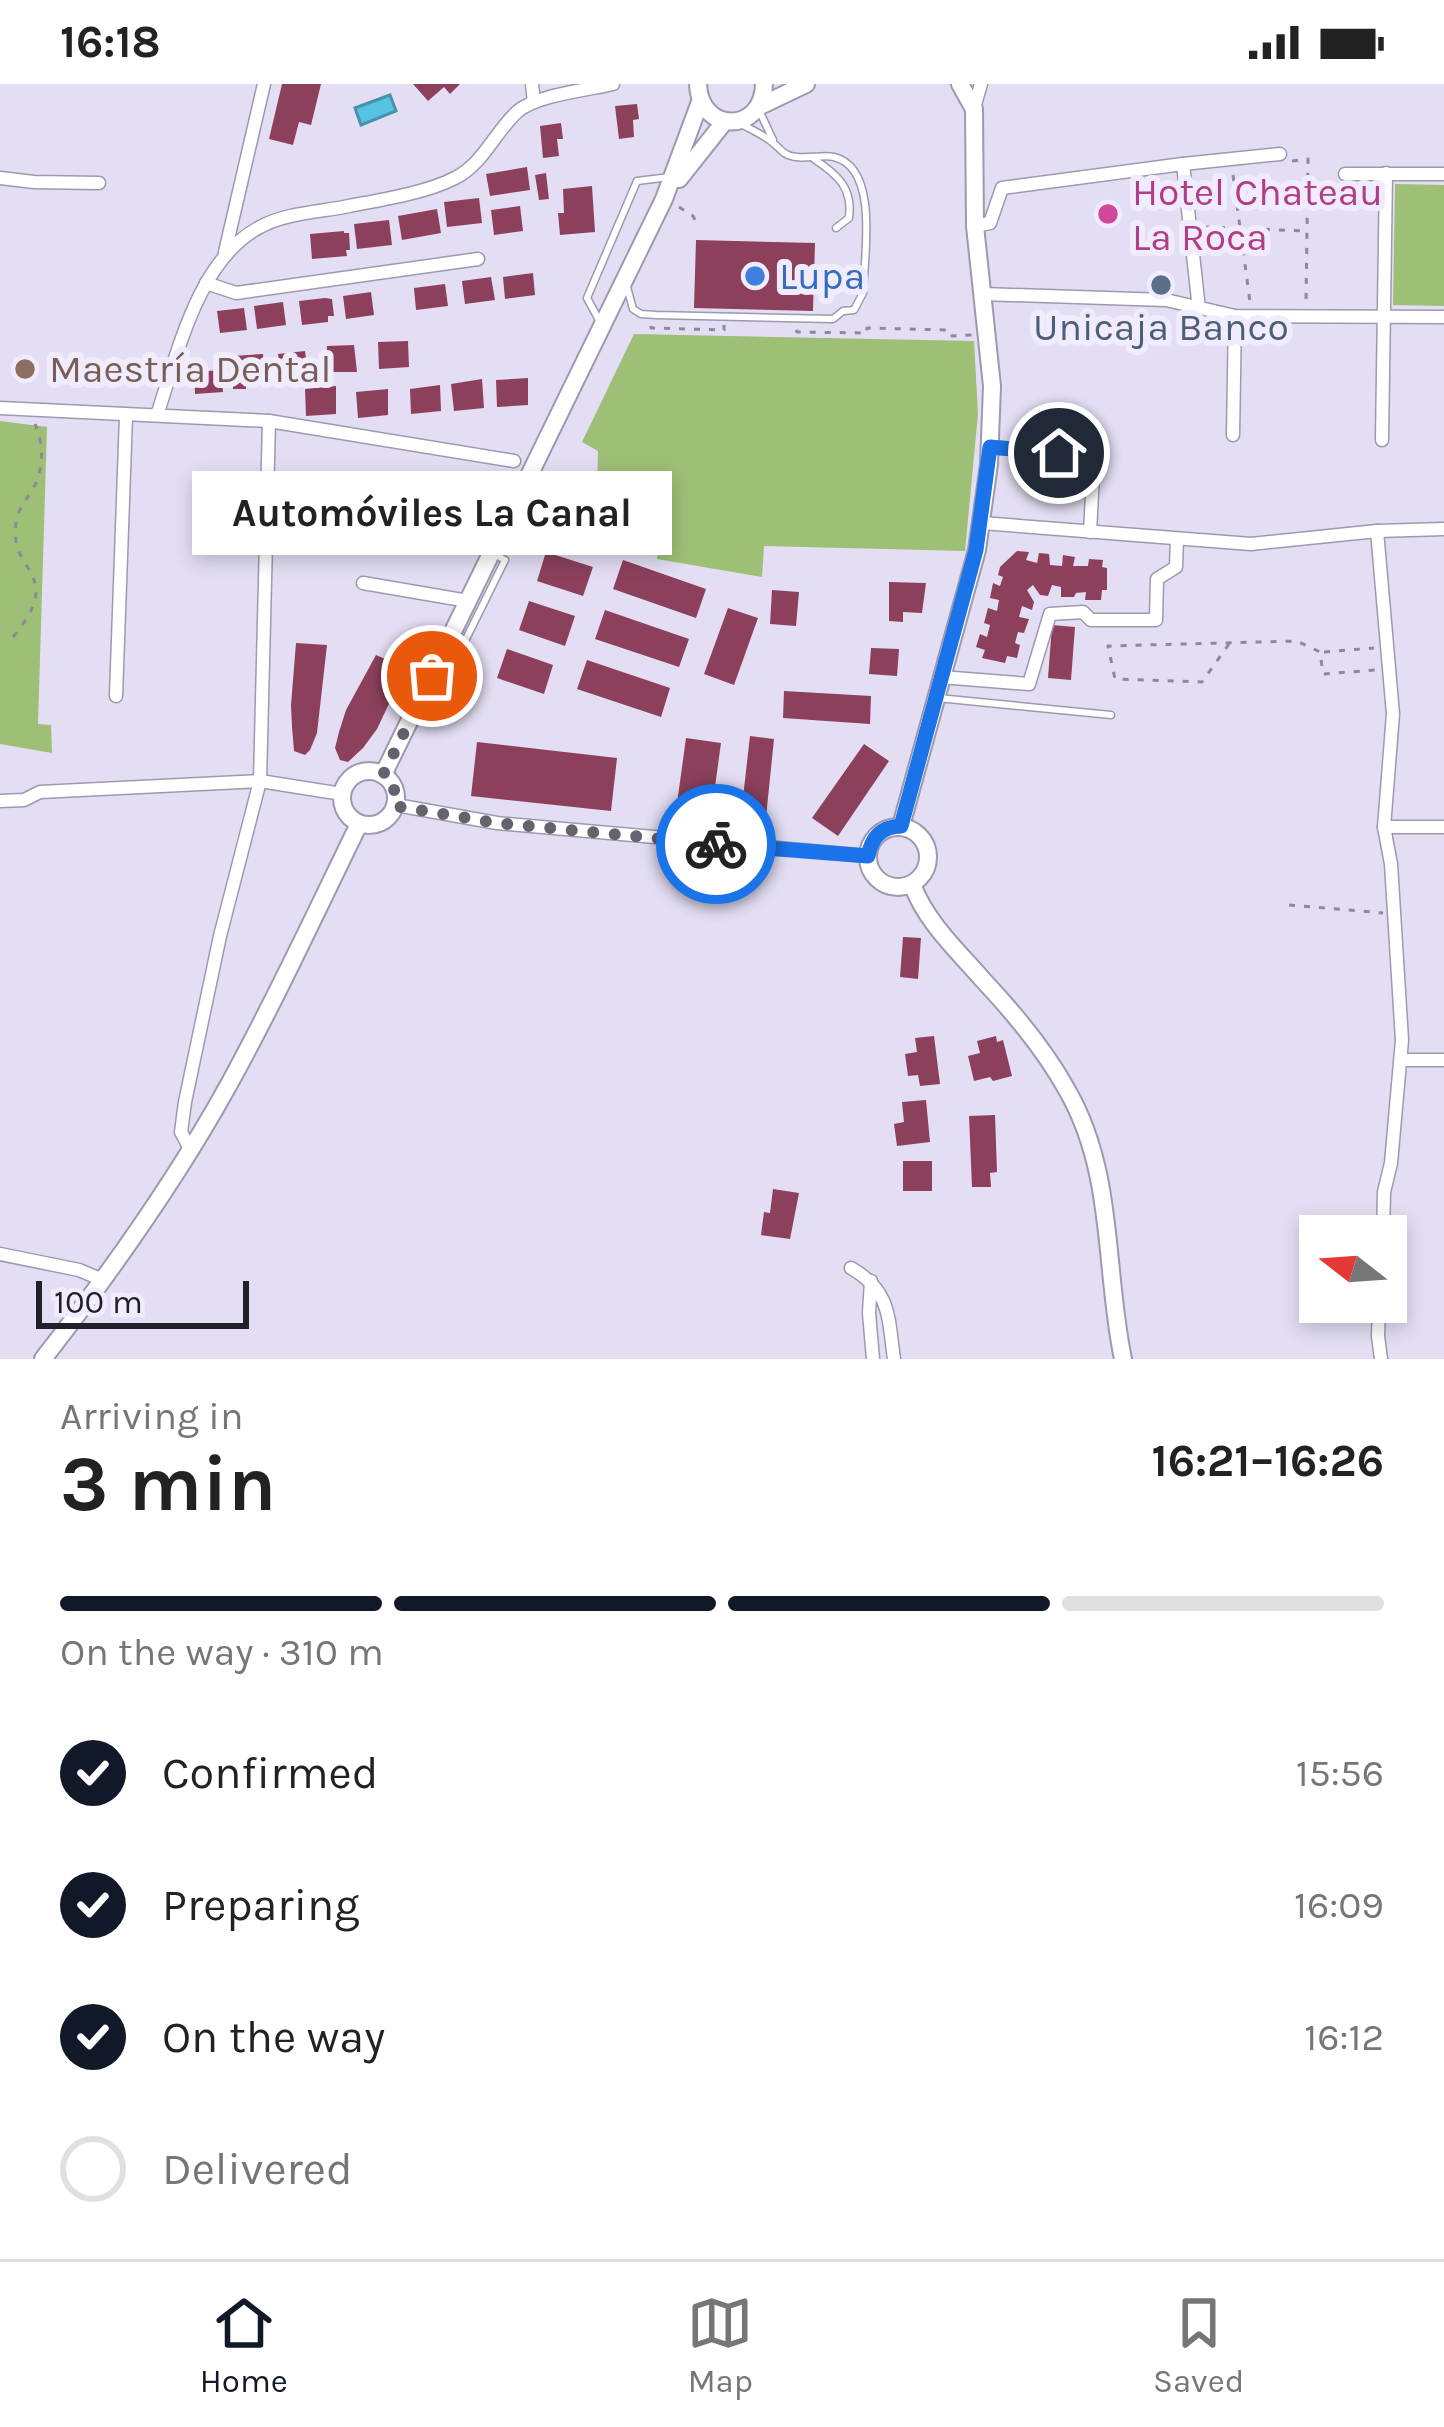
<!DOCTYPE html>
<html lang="en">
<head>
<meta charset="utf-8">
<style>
	body { margin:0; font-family:Karla,sans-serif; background:#f6f6f6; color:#222; height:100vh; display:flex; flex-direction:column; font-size:45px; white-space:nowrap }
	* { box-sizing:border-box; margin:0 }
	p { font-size:39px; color:#767676 }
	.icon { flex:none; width:66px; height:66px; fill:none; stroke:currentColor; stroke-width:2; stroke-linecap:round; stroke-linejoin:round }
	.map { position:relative; height:1275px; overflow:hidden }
	.details { display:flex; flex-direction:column; background:#fff; flex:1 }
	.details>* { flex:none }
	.needle { width:78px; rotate:287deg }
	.buttons { position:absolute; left:1299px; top:1131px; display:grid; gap:24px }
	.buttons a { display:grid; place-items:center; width:108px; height:108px; border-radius:0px; background:#fff; box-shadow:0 6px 18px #0003; font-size:60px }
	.scale { position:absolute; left:36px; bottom:30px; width:213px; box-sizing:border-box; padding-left:12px; border:6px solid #211f27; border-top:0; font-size:33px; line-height:42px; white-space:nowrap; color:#211f27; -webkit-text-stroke:9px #f0ecfd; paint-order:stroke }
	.pin { position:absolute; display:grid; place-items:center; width:102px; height:102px; color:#fff; margin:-51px; border:6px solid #fff; border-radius:50%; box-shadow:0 3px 12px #0007 }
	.courier { position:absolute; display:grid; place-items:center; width:120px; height:120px; margin:-60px; border:9px solid #1a73e8; border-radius:50%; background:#fff; color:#222; box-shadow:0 3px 15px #0007 }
	.bubble { position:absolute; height:84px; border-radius:0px; background:#fff; box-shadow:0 6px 18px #0003; font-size:39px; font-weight:700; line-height:84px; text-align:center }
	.headline em { font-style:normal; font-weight:700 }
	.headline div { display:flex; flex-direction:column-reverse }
	.headline { display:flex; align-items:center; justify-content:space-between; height:204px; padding:0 60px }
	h1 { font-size:78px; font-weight:700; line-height:90px }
	.bar { display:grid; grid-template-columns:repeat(4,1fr); gap:18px 12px; align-content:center; height:144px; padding:0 60px }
	.bar i { height:15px; border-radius:9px; background:#e0e0e0 }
	.bar .current { background:#111827 }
	.bar p { grid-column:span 4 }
	ol { padding:0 60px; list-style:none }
	li { display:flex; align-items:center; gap:36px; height:132px }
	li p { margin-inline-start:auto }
	li .icon { padding:12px; border-radius:50%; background:#111827; color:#fff; stroke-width:4 }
	li:last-child { color:#767676 }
	li i { width:66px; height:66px; border:6px solid #e0e0e0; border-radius:50% }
	.status { display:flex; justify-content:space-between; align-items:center; height:84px; padding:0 60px; background:#fff; direction:ltr }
	.status svg { height:33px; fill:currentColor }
	.menu { display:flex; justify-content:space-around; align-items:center; height:168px; border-top:3px solid #e0e0e0; background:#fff; font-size:33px; color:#767676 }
	.menu a { display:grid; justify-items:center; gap:6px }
	.menu .current { color:#111827 }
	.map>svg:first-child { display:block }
	.green { fill:#9dbf76 }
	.water { fill:#57c3e3; stroke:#4792ab; stroke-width:3 }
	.building { fill:#8c405c }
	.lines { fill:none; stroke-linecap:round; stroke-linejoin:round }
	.lane-casing { stroke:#9e99ad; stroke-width:9 }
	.street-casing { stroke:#9e99ad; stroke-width:15 }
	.secondary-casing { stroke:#9e99ad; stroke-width:20 }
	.path { stroke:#8d8999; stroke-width:3; stroke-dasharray:6 9; stroke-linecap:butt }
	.lane { stroke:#fff; stroke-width:6 }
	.street { stroke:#fff; stroke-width:12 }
	.secondary { stroke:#fff; stroke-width:16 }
	.done { stroke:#65626e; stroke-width:12; stroke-dasharray:0 21.6 }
	.route { stroke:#1a73e8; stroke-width:15 }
	.hotel-dot { fill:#d1479c; stroke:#f0ecfd; stroke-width:4.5 }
	.shop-dot { fill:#3f7fe0; stroke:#f0ecfd; stroke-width:4.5 }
	.service-dot { fill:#5c6f8a; stroke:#f0ecfd; stroke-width:4.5 }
	.education-dot { fill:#8d6e63; stroke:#f0ecfd; stroke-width:4.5 }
	.labels { text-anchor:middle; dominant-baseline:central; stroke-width:12; stroke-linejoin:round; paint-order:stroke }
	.hotel-label { font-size:39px; fill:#b23c85; stroke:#f0ecfd; text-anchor:start }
	.shop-label { font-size:39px; fill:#366cbe; stroke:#f0ecfd; text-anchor:start }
	.service-label { font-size:39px; fill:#4e5e75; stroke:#f0ecfd }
	.education-label { font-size:39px; fill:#785e54; stroke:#f0ecfd; text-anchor:start }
</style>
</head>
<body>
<div class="status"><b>16:18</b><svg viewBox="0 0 49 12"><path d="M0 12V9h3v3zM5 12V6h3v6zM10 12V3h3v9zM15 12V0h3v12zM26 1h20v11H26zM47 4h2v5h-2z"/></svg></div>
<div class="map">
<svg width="1444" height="1275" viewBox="0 0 1444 1275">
	<rect width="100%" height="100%" fill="#e3def3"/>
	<!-- green -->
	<g class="green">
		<polygon points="1395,100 1444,101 1444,222 1393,221"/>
		<polygon points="634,250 974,257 978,330 965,467 764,462 762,493 657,475 665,406 597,398 598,367 582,358"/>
		<polygon points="0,337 47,343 38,640 51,641 52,669 0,660"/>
	</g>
	<!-- water -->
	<polygon class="water" points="390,11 396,27 361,41 355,24"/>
	<!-- building -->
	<g class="building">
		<polygon points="282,0 321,0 311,41 299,38 293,61 269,55"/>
		<polygon points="413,0 460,0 450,10 444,3 428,17"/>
		<polygon points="637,20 639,35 633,36 634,53 619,55 615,22"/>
		<polygon points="561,39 563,55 557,55 559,72 543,74 540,42"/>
		<polygon points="527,83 530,106 490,112 486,90"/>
		<polygon points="546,89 549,115 539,116 535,91"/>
		<polygon points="592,102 595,148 560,151 558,129 564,129 563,105"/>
		<polygon points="479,114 482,139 447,143 444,118"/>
		<polygon points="520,122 523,147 494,151 491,126"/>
		<polygon points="437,125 441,149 402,156 398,132"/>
		<polygon points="389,136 392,161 357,165 354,140"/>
		<polygon points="344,147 344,149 349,149 350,166 346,166 347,172 312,175 310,150"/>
		<polygon points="696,156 815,159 813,227 694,224"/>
		<polygon points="533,189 535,211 505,215 503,193"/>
		<polygon points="491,193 495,216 465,220 462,197"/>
		<polygon points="445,200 448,222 416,226 414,204"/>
		<polygon points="371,208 374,231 346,235 343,212"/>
		<polygon points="325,214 332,215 334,232 328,232 328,238 302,241 299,217"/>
		<polygon points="283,218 286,241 257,245 254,222"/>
		<polygon points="244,224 247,246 220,249 217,227"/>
		<polygon points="408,257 409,283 379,285 378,258"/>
		<polygon points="354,261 357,288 326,288 327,262"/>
		<polygon points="305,267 308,289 281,292 278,270"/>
		<polygon points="263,270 264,293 246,294 246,305 233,305 232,272"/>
		<polygon points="221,286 223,308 195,310 194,288"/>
		<polygon points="528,294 528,321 497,323 496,296"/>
		<polygon points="482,295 484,324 454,327 451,300"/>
		<polygon points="440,301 441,327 411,330 410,305"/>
		<polygon points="336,302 336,330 306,332 305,305"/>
		<polygon points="388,305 388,331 358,334 356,308"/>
		<polygon points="330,408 353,411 351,419 362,420 359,441 314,434 317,419 328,420"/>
		<polygon points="1017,467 1029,468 1026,476 1037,479 1039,469 1049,470 1050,481 1062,482 1063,471 1075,473 1073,482 1088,482 1089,475 1103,476 1102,483 1107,484 1107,506 1102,506 1101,516 1085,516 1086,508 1076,509 1074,513 1061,513 1061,503 1052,501 1048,512 1040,511 1033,501 1027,506 1034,518 1032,526 1022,522 1019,533 1029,535 1024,549 1018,548 1015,559 1020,561 1017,574 1007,572 1005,579 982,574 985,566 976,563 980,550 987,553 990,541 984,539 988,524 997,527 999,516 990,514 993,499 1000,502 1003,493 998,491 1000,483"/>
		<polygon points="546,468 593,483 583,512 537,497"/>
		<polygon points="623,476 706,505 696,534 613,505"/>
		<polygon points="889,498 926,499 922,529 903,528 903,538 889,537"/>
		<polygon points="772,506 799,508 796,542 770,540"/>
		<polygon points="529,517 575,532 565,562 519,546"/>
		<polygon points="728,524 758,534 734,601 704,590"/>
		<polygon points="605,526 689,555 679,583 595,555"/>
		<polygon points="1052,541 1075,543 1071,596 1048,594"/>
		<polygon points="296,559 327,561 317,649 310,666 305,671 294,667 292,643 291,621"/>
		<polygon points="871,564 899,565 897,592 869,590"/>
		<polygon points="507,565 553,581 544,610 497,594"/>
		<polygon points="376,571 406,584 377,645 363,664 348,678 340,676 335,664 339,648 346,626"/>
		<polygon points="587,576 670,604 661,633 577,605"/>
		<polygon points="784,607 871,612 870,640 783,634"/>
		<polygon points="750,652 774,655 765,743 740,740"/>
		<polygon points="686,654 721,659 711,732 676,727"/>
		<polygon points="477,658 617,674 611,727 471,712"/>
		<polygon points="864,660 889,677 838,752 812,734"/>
		<polygon points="903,853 921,854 918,895 900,893"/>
		<polygon points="934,952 940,1000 920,1002 918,991 908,992 905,970 917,968 915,954"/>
		<polygon points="996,952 997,958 1003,956 1012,992 993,997 990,993 974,997 968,972 980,969 977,957"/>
		<polygon points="926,1016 930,1058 897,1062 894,1040 904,1038 902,1018"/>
		<polygon points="995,1031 997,1088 990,1089 991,1103 972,1103 969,1032"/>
		<rect x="903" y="1077" width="29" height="30"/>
		<polygon points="773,1105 799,1109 790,1155 761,1151 764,1128 770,1129"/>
	</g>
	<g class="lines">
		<!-- lane casing -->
		<g class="lane-casing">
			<g id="lane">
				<polyline points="758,24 773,56"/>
				<path d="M814,75C838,91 853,104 849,134L836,144"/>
				<path d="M627,203L633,225L641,230L656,231L833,235L843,227L854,226L863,209C864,174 880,84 834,73C820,70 803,77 788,71C781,68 779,63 773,59C764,51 752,46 741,40"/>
				<polyline points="599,236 587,214 637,97 670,93"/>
				<polyline points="450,561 462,563 505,476 496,471"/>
				<polyline points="938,614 1111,631"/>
			</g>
		</g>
		<!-- street casing -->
		<g class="street-casing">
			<g id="street">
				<polyline points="532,0 534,18"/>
				<polyline points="974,24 981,0"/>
				<polyline points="1183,80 1280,70"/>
				<polyline points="1345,90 1444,90"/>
				<polyline points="0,94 34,98 99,99"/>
				<polyline points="975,142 990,139 1002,104 1183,80 1199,225"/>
				<polyline points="225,168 264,0"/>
				<polyline points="206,199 236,209 478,175"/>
				<polyline points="982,210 1166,216 1235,232 1444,233"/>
				<polyline points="0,324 269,337 514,377"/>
				<path d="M157,331C178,269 198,175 260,143C285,129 320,128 349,122C380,116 426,109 455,94C483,80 495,48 517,28C535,11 588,6 613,0"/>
				<polyline points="1233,351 1235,232"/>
				<polyline points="1382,356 1386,89"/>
				<polyline points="990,363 1094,372 1090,448"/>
				<polyline points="982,439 1251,460 1377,447 1444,445"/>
				<polyline points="1377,447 1393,630 1384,743 1391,780 1402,956 1391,1079 1384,1108 1383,1152"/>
				<polyline points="363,499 468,517"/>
				<polyline points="941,593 1029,600 1050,530 1083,528 1091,536 1156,536 1157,495 1176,483 1177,455"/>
				<polyline points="116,612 126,332"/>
				<polyline points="0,717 24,716 40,708 260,697 342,710"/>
				<polyline points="396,721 497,739 868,772"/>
				<polyline points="1384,743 1444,743"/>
				<polyline points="1402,976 1444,976"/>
				<polyline points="190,1065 181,1048 185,1018 220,852 260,697 269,337"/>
				<polyline points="0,1170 79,1186 103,1196"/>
				<path d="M851,1184C891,1207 888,1233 894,1275"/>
				<polyline points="871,1197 869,1229 873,1275"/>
				<polyline points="1379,1218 1378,1252 1381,1275"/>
			</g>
		</g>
		<!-- secondary casing -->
		<g class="secondary-casing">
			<g id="secondary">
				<path d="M698,0C700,50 763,50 764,0"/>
				<polyline points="760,22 806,0"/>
				<polyline points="679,95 725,37"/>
				<circle cx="369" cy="714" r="27"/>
				<polyline points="383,691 664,115 700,18"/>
				<polyline points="901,742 977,466 989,380 992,302 975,142 974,25 960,0"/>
				<circle cx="898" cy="773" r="30"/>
				<path d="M912,800C926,838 957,866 983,896C1014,929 1045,966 1067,1006C1115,1089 1104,1185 1123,1275"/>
				<path d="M43,1275C110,1189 175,1098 228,1002C275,917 316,828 359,740"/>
			</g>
		</g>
		<!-- path -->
		<g class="path">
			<polyline points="1292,77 1308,75 1306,218"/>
			<polyline points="1233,91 1250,218"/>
			<polyline points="679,123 693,132 697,140"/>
			<polyline points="1204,143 1306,147"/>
			<polyline points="651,242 651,244 724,246 724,241"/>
			<polyline points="796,246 797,248 867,249 867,244 950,246 952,252 973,251"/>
			<path d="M13,553C67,488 8,490 16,439C18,425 26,416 33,405C44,385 44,360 35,340"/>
			<polyline points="1229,560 1202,598 1115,595 1108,562 1297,557 1320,568 1323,590 1376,586"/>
			<polyline points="1324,568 1374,564"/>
			<polyline points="1289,821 1383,829"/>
		</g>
		<!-- lane -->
		<use href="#lane" class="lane"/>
		<!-- street -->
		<use href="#street" class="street"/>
		<!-- secondary -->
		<use href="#secondary" class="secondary"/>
	</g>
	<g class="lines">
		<!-- done -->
		<polyline class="done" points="432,592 383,691 394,704 395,722 497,739 716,760"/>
		<!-- route -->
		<path class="route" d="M716,760L868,772C872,753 881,743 901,742L976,466L990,363L1059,369"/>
	</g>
	<!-- markers -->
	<circle class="hotel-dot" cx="1108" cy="130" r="12"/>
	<circle class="shop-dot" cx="755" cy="192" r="12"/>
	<circle class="service-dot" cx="1161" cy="201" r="12"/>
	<circle class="education-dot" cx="25" cy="285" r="12"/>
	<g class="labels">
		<!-- hotel labels -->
		<g class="hotel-label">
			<text x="1132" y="108">Hotel Chateau<tspan x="1132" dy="45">La Roca</tspan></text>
		</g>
		<!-- shop labels -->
		<g class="shop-label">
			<text x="779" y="192">Lupa</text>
		</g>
		<!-- service labels -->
		<g class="service-label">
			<text x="1161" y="243">Unicaja Banco</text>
		</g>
		<!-- education labels -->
		<g class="education-label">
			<text x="49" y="285">Maestría Dental</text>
		</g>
	</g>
</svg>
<div class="buttons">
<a><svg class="needle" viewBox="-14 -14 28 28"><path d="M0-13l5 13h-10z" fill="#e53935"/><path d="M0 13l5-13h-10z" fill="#767676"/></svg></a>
</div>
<div class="scale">100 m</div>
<div class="pin" style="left:432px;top:592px;background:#ea580c"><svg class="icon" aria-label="bag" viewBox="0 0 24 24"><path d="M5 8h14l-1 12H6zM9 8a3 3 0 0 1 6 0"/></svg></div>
<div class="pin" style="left:1059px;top:369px;background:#1f2937"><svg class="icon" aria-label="home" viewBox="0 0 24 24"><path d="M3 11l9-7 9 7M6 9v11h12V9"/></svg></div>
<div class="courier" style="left:716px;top:760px"><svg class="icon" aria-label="bike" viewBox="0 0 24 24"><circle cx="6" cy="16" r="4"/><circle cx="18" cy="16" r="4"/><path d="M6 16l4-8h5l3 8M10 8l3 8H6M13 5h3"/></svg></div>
<div class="bubble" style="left:192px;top:387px;width:480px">Automóviles La Canal</div>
</div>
<section class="details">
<div class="headline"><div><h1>3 min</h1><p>Arriving in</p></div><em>16:21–16:26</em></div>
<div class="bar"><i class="current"></i><i class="current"></i><i class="current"></i><i></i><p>On the way · 310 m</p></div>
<ol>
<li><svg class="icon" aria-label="check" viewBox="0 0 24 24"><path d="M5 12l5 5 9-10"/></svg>Confirmed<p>15:56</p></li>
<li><svg class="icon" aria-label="check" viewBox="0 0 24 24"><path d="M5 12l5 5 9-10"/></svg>Preparing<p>16:09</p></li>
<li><svg class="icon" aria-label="check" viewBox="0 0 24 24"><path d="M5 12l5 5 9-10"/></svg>On the way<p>16:12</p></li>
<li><i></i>Delivered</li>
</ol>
</section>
<nav class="menu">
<a class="current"><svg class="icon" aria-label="home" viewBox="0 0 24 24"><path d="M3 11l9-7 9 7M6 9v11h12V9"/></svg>Home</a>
<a><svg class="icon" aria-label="map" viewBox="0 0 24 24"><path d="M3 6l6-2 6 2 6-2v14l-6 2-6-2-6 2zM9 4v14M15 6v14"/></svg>Map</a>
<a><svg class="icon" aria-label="saved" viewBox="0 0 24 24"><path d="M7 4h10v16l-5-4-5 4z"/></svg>Saved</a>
</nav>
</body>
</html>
